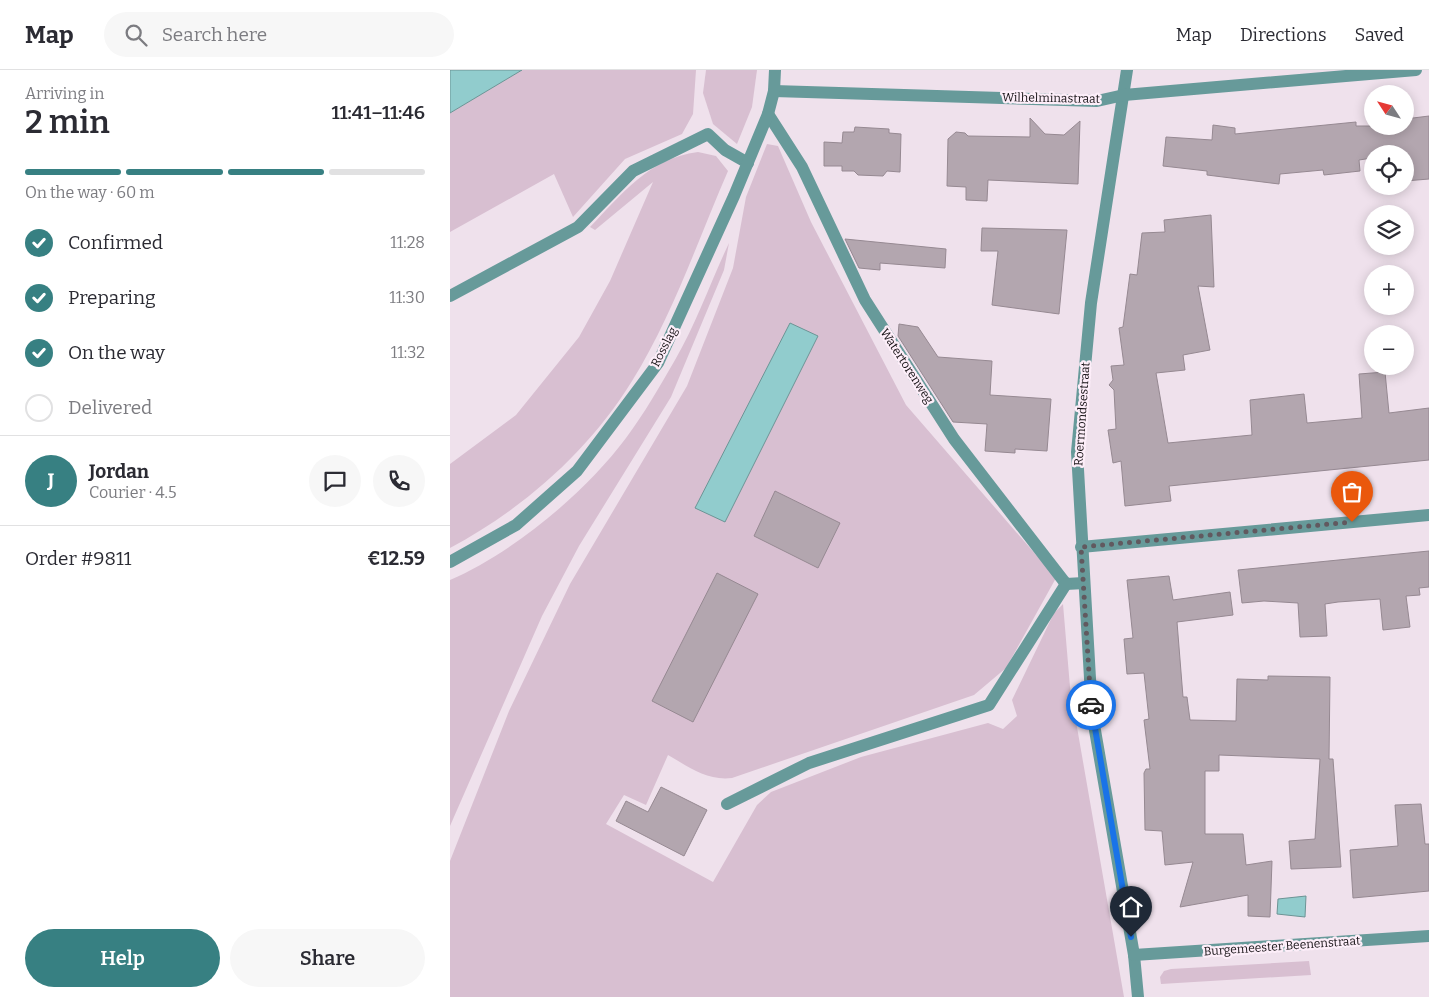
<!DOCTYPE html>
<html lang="en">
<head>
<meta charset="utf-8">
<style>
	body { margin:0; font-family:Bitter,serif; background:#f7f7f7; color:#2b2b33; height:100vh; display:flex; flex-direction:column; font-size:19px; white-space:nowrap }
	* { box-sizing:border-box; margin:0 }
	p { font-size:16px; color:#7c7c81 }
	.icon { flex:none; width:28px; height:28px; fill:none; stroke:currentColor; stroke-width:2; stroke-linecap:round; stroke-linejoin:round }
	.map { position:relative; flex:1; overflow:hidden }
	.side { display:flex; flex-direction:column; background:#fff; width:450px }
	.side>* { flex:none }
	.needle { width:32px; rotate:306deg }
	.buttons { position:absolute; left:914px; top:15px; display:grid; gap:10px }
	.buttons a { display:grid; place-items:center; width:50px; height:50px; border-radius:50%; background:#fff; box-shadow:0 2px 12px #0003; font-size:25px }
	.pin { position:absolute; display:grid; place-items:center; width:42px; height:42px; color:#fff; margin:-51px -21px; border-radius:50% 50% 50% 0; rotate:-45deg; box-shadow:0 0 5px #0007 }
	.pin .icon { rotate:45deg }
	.courier { position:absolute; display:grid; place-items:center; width:50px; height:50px; margin:-25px; border:4px solid #1a73e8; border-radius:50%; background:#fff; color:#222; box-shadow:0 1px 6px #0007 }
	.head em { font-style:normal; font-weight:600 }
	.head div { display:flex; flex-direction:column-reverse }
	.head { display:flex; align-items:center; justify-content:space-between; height:85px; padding:0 25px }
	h1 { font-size:32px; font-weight:600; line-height:38px }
	.bar { display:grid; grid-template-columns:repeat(4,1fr); gap:8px 5px; align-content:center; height:60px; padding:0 25px }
	.bar i { height:6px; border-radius:4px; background:#e1e1e2 }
	.bar .active { background:#378082 }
	.bar p { grid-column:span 4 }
	.line { display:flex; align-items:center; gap:12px; padding:0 25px; border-top:1px solid #e1e1e2 }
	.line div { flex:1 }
	.round { display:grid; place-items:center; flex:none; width:52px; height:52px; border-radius:26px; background:#f7f7f7 }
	ol { padding:0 25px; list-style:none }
	li { display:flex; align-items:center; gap:15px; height:55px }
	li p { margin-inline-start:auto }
	li .icon { padding:5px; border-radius:50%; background:#378082; color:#fff; stroke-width:4 }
	li:last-child { color:#7c7c81 }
	li i { width:28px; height:28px; border:2px solid #e1e1e2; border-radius:50% }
	.primary-button { display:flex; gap:10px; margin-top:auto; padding:10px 25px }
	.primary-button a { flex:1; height:58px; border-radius:30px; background:#378082; color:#fff; font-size:20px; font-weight:600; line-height:58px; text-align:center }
	.primary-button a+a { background:#f7f7f7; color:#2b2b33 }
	header { display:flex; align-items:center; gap:30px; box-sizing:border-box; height:70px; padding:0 25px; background:#fff; border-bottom:1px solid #e1e1e2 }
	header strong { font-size:24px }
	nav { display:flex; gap:28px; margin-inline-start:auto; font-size:18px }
	.search { width:350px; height:45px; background:#f7f7f7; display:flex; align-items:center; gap:12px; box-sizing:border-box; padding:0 18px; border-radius:28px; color:#7c7c81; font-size:19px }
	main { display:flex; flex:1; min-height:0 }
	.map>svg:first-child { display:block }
	.green { fill:#d8bfd1 }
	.water { fill:#91cccd; stroke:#6c9495 }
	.building { fill:#b3a6af; stroke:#968992 }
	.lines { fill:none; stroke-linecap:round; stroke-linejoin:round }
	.minor { stroke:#679a9a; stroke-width:12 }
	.done { stroke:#61595f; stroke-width:5; stroke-dasharray:0 9 }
	.route { stroke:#1a73e8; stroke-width:6 }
	.labels { text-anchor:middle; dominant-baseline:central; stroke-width:4.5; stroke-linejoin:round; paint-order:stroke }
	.street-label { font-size:12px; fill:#141013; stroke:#fdeef9 }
</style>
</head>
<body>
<header>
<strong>Map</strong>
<div class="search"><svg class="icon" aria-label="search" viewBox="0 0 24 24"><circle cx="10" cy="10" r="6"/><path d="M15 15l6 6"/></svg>Search here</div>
<nav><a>Map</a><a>Directions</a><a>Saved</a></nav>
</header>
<main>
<section class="side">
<div class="head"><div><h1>2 min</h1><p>Arriving in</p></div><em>11:41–11:46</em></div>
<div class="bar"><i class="active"></i><i class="active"></i><i class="active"></i><i></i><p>On the way · 60 m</p></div>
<ol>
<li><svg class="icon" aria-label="check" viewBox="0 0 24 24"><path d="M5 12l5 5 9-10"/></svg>Confirmed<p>11:28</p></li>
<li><svg class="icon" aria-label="check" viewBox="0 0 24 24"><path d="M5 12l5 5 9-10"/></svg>Preparing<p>11:30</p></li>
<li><svg class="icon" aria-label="check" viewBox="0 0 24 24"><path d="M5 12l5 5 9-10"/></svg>On the way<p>11:32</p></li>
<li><i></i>Delivered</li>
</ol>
<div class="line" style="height:90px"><b class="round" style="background:#378082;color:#fff">J</b><div><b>Jordan</b><p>Courier · 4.5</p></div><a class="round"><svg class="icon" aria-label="chat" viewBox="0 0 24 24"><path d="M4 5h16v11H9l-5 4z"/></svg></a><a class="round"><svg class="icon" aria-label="phone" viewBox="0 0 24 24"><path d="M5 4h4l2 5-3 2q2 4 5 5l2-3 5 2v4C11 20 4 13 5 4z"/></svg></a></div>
<div class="line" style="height:65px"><div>Order #9811</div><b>€12.59</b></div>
<div class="primary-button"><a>Help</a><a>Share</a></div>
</section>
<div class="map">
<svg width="979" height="927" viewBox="0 0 979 927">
	<rect width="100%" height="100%" fill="#efe1ec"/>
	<!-- green -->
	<g class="green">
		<polygon points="72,0 246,0 243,44 232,64 175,89 123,147 104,104 0,162 0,43"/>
		<polygon points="256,0 307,0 302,37 287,74 263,54 253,23"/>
		<path d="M317,74L328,76L361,152L456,335L606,508L556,598L524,625L282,708C257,711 239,697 218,685L196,735L174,725L156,754L263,812L307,735L321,722L411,687L538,653L553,659L567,646L562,630L604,543L613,534L620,617L674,927H0V791L59,641L120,514L237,316L283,198L296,127Z"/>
		<path d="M248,82L266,86L278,101C248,170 222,247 182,311C139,381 73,439 0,478V394L66,345L129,267L160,211L203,112L145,160L140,157C173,123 198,89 248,82Z"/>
		<path d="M279,173L274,200L221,327L129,476L92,546L0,756V510C63,483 135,423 176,368C194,344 210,316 225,290C246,254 261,211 279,173Z"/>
		<polygon points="859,891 861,905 711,914 710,907 714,901 721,899"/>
	</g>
	<!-- water -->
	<g class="water">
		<polygon points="0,0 72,0 0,43"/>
		<polygon points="340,253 368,266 275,452 245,438"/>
		<polygon points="856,826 855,847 827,844 828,829"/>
	</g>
	<!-- building -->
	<g class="building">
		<polygon points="979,46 979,109 955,111 955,84 922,84 922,88 909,90 910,101 874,105 873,100 830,104 829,114 757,105 757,101 713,96 716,67 762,70 763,55 785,58 785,64 906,52 906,56 955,56 955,49"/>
		<polygon points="580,48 595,64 614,65 630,51 628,114 538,110 537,131 516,130 516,117 497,116 498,69 506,62 515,63 518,66 580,67"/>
		<polygon points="405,57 439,59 439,63 451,64 450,102 437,101 433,106 408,105 404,101 392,101 392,96 374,96 374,72 392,73 393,62 404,62"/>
		<polygon points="761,145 764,217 748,216 760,280 733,285 735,300 706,303 718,373 802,365 800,330 854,324 857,353 912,348 909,304 935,302 939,343 979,338 979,390 719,416 721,431 675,436 671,391 663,393 658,360 666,359 664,320 659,315 663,310 661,296 674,295 669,258 673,257 680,204 687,205 692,163 715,162 714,150"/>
		<polygon points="532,158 617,160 609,244 542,235 548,181 531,181"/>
		<polygon points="395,169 496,179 495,198 430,193 430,200 409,198"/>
		<polygon points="449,254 468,257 488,287 542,291 540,325 601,329 597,381 565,379 565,383 535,381 537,354 503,352 448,266"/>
		<polygon points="325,421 390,453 368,498 304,466"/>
		<polygon points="979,481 979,517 969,518 970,525 956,526 960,557 933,560 930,529 888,532 875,534 877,566 850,567 848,533 814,531 792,533 788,500"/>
		<polygon points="267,503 308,524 243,652 202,631"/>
		<polygon points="719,506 723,530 780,522 783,545 727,552 733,627 737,627 740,650 786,651 787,609 818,610 818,606 880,607 879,689 883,689 891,797 841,799 839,771 865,769 870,689 769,685 769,701 755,701 755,764 793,764 796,795 822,791 820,847 798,846 798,825 730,837 743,792 715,795 712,761 695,760 694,703 696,699 700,699 694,650 699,649 694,603 677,604 674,569 683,568 677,510"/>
		<polygon points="211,717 257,740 234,786 166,751 176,731 198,742"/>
		<polygon points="971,734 975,774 979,774 979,821 903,828 900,780 948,776 945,735"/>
	</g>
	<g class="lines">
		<!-- minor -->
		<g class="minor">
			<polyline points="677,0 641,233 627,382 642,643 684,885 688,927"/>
			<polyline points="324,21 647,31 674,25 966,0"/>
			<polyline points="318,44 352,97 415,230 504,369 616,514 634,513"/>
			<polyline points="0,226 128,157 183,101 258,64 275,80 298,93"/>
			<polyline points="631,477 979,445"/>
			<polyline points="0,492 66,455 127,401 208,293 284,126 318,44 324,21 325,0"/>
			<polyline points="277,734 359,693 539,635 616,514"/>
			<polyline points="684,885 979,866"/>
		</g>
	</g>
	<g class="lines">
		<!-- done -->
		<polyline class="done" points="641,635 631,477 902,452"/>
		<!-- route -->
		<polyline class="route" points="641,635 681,867"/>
	</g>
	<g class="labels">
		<!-- street labels -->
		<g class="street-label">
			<text transform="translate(601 28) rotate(1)">Wilhelminastraat</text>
			<text transform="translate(214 277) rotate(-63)">Rosslag</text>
			<text transform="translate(457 296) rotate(57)">Watertorenweg</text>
			<text transform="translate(632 344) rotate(-86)">Roermondsestraat</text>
			<text transform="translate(832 876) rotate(-4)">Burgemeester Beenenstraat</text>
		</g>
	</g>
</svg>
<div class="buttons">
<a><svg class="needle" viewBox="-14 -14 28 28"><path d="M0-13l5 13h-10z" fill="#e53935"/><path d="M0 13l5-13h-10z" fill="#7c7c81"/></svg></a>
<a><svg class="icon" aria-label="locate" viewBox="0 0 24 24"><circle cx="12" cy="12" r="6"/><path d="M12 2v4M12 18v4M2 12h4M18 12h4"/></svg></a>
<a><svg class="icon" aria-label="layers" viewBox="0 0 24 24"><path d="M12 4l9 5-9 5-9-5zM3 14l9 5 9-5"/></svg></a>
<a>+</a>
<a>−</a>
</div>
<div class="pin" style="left:902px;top:452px;background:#ea580c"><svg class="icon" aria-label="bag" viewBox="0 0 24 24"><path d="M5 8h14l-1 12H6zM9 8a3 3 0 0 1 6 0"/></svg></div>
<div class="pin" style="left:681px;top:867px;background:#1f2937"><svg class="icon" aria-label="home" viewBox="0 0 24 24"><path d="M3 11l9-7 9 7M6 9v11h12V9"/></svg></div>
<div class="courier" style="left:641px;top:635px"><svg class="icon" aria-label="car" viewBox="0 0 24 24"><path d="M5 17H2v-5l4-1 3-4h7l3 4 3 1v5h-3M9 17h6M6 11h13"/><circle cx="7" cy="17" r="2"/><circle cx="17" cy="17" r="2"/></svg></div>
</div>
</main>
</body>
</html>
